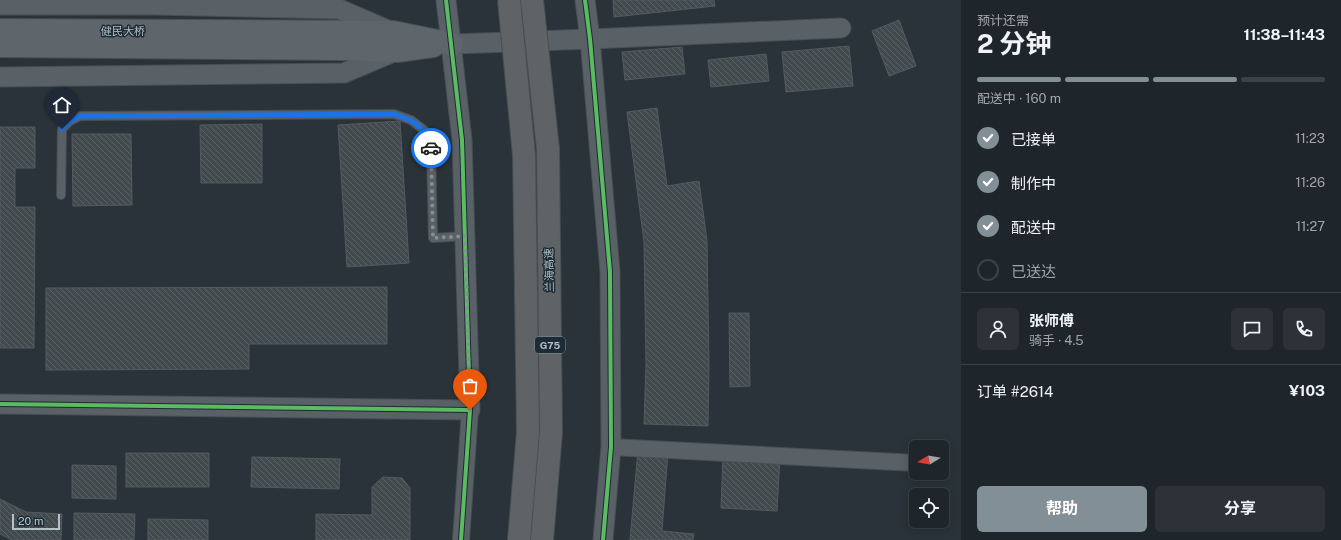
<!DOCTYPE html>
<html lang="zh">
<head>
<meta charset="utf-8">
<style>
	body { margin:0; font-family:"Public Sans","Noto Sans SC",sans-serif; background:#2c3237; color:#f1f3f6; height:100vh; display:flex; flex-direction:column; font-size:15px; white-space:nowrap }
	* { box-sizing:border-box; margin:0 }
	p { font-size:13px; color:#a1a5a9 }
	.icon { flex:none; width:22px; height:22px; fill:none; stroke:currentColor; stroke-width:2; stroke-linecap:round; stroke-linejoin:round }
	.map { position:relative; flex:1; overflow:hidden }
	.panel { display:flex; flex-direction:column; background:#1f262b; width:380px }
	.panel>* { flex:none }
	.needle { width:26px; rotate:259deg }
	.tools { position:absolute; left:909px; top:440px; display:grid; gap:8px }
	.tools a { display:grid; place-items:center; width:40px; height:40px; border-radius:6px; background:#1f262b; box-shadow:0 2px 10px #0003,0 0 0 1px #3c4347; font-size:20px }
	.scale { position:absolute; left:12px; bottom:10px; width:48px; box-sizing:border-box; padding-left:4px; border:2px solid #b3c1ca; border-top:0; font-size:11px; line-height:14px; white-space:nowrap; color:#b3c1ca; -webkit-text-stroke:3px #1c2b34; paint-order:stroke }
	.pin { position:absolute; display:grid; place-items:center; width:34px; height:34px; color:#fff; margin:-41px -17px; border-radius:50% 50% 50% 0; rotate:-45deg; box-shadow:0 0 4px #0007 }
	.pin .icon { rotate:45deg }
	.courier { position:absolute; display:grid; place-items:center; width:40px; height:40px; margin:-20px; border:3px solid #1a73e8; border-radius:50%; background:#fff; color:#222; box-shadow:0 1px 5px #0007 }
	.headline em { font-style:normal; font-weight:700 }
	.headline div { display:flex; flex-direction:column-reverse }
	.headline { display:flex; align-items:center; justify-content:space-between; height:68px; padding:0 16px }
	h1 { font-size:26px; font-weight:700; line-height:30px }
	.bar { display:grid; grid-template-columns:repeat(4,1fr); gap:6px 4px; align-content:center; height:48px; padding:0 16px }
	.bar i { height:5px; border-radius:3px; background:#3c4347 }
	.bar .active { background:#838f97 }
	.bar p { grid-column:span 4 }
	.line { display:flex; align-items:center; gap:10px; padding:0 16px; border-top:1px solid #3c4347 }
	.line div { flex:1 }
	.round { display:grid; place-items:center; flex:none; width:42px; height:42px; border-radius:6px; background:#2c3237 }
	ol { padding:0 16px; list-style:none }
	li { display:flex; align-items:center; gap:12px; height:44px }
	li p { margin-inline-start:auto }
	li .icon { padding:4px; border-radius:50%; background:#838f97; color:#fff; stroke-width:4 }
	li:last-child { color:#a1a5a9 }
	li i { width:22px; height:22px; border:2px solid #3c4347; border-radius:50% }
	.cta { display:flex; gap:8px; margin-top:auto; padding:8px 16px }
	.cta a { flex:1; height:46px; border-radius:6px; background:#838f97; color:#fff; font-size:16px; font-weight:700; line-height:46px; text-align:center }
	.cta a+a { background:#2c3237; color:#f1f3f6 }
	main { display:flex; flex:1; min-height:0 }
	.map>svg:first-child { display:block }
	.building { fill:url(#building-back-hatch); stroke:#515b60 }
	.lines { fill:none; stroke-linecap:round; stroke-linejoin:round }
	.service-casing { stroke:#484f53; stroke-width:10 }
	.minor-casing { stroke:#484f53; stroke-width:18 }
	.tertiary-casing { stroke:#484f53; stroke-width:21 }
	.secondary-casing { stroke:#484f53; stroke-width:24 }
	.motorway-casing { stroke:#464f54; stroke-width:24 }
	.service { stroke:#5a6166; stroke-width:8 }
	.minor { stroke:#5a6166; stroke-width:16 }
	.tertiary { stroke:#5a6166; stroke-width:19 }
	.secondary { stroke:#5e666c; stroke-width:22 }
	.motorway { stroke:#5f6366; stroke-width:22 }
	.motorway-bridge-casing { stroke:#464f54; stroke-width:24; stroke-linecap:butt }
	.motorway-bridge { stroke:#5f6366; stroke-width:22 }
	.cycleway-casing { stroke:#1c2b34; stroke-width:6 }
	.cycleway { stroke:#5cba63; stroke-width:4 }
	.done { stroke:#838f97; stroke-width:4; stroke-dasharray:0 7.2 }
	.route { stroke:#1a73e8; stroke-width:5 }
	.labels { text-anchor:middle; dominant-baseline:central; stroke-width:3; stroke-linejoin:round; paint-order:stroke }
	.shield { fill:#1c2b34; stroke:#86949d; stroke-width:1 }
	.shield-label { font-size:10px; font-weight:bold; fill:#b3c1ca }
	.street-label { font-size:11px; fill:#b3c1ca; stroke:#1c2b34 }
</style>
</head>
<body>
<main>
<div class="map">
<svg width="961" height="540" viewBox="0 0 961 540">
	<defs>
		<pattern id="building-back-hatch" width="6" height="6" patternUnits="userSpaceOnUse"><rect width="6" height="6" fill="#424a4e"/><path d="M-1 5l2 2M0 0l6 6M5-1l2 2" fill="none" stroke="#5b6266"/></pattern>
	</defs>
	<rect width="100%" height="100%" fill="#293339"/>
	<!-- building -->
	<g class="building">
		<polygon points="613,0 714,0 715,6 614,17"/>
		<polygon points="899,20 916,66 889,76 872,31"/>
		<polygon points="849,46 853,86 786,92 782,52"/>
		<polygon points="682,47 685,74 625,80 622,52"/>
		<polygon points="766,54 769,81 711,87 708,60"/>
		<polygon points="657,108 667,186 699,181 707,241 709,366 708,426 644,424 646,365 644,242 627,112"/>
		<polygon points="400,121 409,263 347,267 338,125"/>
		<polygon points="262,124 262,183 201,183 200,125"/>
		<polygon points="0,127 35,127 35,168 15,168 15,207 35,207 34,348 0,348"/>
		<polygon points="72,134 131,134 132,205 73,206"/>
		<polygon points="387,287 387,344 249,344 249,369 46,370 46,288"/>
		<polygon points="729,313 749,313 750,386 730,387"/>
		<polygon points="638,450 668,452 662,531 694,534 693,540 630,540"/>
		<rect x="126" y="453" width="83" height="34"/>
		<polygon points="723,453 780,456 777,511 721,508"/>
		<polygon points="252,457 340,459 339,489 251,487"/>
		<polygon points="72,465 116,466 116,499 72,498"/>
		<polygon points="383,477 402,478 410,488 410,540 316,540 316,514 372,515 372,487"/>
		<polygon points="0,499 26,512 62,514 61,540 12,540 0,534"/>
		<polygon points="74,513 135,514 134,540 74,540"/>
		<polygon points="148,519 208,520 208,540 148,540"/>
	</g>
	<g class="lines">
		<!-- service casing -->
		<g class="service-casing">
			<polyline id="service" points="61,195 62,129 70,121 80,116 394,114 411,120 424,130 431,148 433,238 465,236"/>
		</g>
		<!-- minor casing -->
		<g class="minor-casing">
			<g id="minor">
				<polyline points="611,447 916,463"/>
				<polyline points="461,540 470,410"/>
			</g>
		</g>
		<!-- tertiary casing -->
		<g class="tertiary-casing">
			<g id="tertiary">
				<polyline points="585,0 590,39 610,272 611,447 603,540"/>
				<polyline points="0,5 154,5 339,9 390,31"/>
				<polyline points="452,44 590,39 841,28"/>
				<polyline points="0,77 344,73 396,51"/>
				<polyline points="0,404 470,410 462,140 446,0"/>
			</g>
		</g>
		<!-- secondary casing -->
		<g class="secondary-casing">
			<g id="secondary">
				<polyline points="0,30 393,32 452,44"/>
				<polyline points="0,46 343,49 397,51 433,46"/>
			</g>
		</g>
		<!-- motorway casing -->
		<g class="motorway-casing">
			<g id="motorway">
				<polyline points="519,540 528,432 524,155"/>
				<polyline points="542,540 551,432 548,149"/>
			</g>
		</g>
		<!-- service -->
		<use href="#service" class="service"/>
		<!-- minor -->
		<use href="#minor" class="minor"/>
		<!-- tertiary -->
		<use href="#tertiary" class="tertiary"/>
		<!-- secondary -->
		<use href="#secondary" class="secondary"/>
		<!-- motorway -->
		<use href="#motorway" class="motorway"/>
		<!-- motorway-bridge casing -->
		<g class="motorway-bridge-casing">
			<g id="motorway-bridge">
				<polyline points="509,0 524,155"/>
				<polyline points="532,0 548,149"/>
			</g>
		</g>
		<!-- motorway-bridge -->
		<use href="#motorway-bridge" class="motorway-bridge"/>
		<!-- cycleway casing -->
		<g class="cycleway-casing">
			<g id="cycleway">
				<polyline points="446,0 462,140 470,410 461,540"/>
				<polyline points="585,0 590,39 610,272 611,447 603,540"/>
				<polyline points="0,404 470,410"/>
			</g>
		</g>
		<!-- cycleway -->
		<use href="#cycleway" class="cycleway"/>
	</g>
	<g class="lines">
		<!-- done -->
		<polyline class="done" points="431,148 433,238 465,236 470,410"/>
		<!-- route -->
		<path class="route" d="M62,129L70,121L80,116L394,114C417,122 422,124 431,148"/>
	</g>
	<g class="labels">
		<!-- shield labels -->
		<rect class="shield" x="535" y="337" width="30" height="16" rx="3"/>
		<g class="shield-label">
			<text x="550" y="345">G75</text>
		</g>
		<!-- street labels -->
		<g class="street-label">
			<text x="123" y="31">健民大桥</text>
			<text transform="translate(549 270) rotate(-91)">兰海高速</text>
		</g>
	</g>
</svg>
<div class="tools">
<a><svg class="needle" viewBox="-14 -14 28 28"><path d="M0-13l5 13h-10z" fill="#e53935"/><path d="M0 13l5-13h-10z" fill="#a1a5a9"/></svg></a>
<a><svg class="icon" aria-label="locate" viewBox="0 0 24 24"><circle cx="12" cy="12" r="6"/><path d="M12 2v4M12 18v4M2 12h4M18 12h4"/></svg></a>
</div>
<div class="scale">20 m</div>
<div class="pin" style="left:470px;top:410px;background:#ea580c"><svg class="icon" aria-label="bag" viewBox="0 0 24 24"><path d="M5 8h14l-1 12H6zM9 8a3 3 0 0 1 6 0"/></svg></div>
<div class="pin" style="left:62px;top:129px;background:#1f2937"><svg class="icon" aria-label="home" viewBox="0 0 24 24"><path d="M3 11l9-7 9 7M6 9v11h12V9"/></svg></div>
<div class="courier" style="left:431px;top:148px"><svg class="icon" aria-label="car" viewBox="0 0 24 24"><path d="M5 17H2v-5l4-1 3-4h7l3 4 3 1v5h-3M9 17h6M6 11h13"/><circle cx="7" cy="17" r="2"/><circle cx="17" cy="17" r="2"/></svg></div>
</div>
<section class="panel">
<div class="headline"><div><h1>2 分钟</h1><p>预计还需</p></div><em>11:38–11:43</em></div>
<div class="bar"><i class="active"></i><i class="active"></i><i class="active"></i><i></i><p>配送中 · 160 m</p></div>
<ol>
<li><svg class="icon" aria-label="check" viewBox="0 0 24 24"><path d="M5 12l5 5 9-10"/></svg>已接单<p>11:23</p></li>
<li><svg class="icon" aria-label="check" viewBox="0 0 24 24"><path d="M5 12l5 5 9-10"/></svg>制作中<p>11:26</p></li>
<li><svg class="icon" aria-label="check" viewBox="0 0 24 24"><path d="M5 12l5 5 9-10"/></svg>配送中<p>11:27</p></li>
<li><i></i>已送达</li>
</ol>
<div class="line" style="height:72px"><a class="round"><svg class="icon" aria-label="person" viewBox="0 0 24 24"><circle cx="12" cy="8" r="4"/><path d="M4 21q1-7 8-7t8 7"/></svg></a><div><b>张师傅</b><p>骑手 · 4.5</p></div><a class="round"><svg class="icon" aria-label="chat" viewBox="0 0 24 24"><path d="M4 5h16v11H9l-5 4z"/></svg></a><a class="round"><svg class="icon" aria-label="phone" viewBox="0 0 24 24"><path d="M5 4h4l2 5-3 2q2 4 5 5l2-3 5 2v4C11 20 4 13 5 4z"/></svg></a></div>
<div class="line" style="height:52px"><div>订单 #2614</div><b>¥103</b></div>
<div class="cta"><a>帮助</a><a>分享</a></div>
</section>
</main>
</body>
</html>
